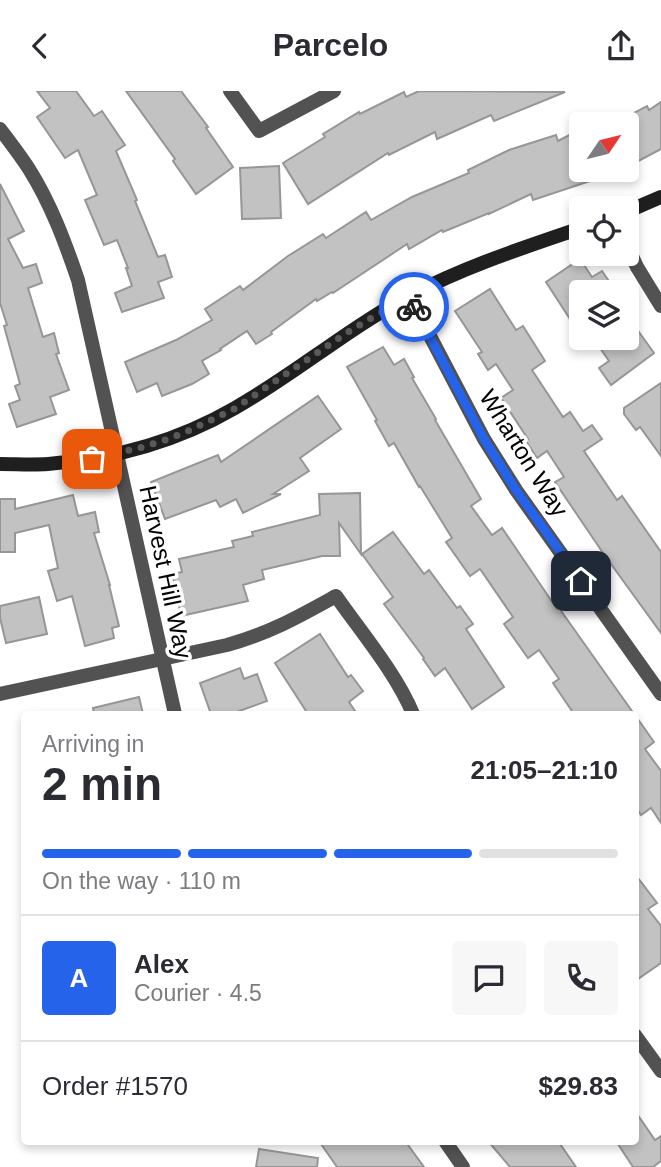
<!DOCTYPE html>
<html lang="en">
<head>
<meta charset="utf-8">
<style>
	body { margin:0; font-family:Arial,sans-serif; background:#f7f7f7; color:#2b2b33; height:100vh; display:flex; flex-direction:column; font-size:26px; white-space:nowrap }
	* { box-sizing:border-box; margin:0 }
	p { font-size:23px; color:#7c7c81 }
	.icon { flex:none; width:38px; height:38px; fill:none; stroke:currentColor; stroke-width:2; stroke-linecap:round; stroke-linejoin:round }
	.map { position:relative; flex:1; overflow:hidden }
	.side { position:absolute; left:21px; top:620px; width:618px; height:434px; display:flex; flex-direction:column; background:#fff; border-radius:7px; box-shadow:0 4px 10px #0003 }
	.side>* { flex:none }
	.needle { width:46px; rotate:55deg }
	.fabs { position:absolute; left:569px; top:21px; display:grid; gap:14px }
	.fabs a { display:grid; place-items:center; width:70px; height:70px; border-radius:7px; background:#fff; box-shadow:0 4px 10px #0003; font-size:35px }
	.pin { position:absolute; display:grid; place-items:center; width:60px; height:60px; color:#fff; margin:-30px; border-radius:14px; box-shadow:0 4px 10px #0006 }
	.courier { position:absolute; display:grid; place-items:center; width:70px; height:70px; margin:-35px; border:5px solid #2563eb; border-radius:50%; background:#fff; color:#222; box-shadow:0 2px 9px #0007 }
	.summary em { font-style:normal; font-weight:700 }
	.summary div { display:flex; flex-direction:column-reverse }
	.summary { display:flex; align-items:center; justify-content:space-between; height:119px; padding:0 21px }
	h1 { font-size:46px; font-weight:700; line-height:52px }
	.bar { display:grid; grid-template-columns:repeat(4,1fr); gap:10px 7px; align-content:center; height:84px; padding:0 21px }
	.bar i { height:9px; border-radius:5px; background:#e1e1e2 }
	.bar .on { background:#2563eb }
	.bar p { grid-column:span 4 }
	.line { display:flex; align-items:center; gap:18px; padding:0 21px; border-top:2px solid #e1e1e2 }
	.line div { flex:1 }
	.round { display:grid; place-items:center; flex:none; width:74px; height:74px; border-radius:7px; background:#f7f7f7 }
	header { display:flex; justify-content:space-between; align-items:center; height:91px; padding:0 21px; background:#fff; font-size:32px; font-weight:700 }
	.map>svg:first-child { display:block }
	.building { fill:#c2c2c2; stroke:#969696; stroke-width:2 }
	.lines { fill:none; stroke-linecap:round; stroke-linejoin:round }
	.street { stroke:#525252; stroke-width:14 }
	.secondary { stroke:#1f1f1f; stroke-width:14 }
	.done { stroke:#595959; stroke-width:7; stroke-dasharray:0 12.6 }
	.route { stroke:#2563eb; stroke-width:9 }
	.labels { text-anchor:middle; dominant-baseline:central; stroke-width:7; stroke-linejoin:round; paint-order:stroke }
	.street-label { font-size:24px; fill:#000; stroke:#fff }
</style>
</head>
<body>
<header><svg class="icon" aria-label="back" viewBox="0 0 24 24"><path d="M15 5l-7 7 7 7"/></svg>Parcelo<svg class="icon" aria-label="share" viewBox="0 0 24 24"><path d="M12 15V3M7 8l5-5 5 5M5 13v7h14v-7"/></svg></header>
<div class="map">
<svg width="661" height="1076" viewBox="0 0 661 1076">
	<rect width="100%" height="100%" fill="#fff"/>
	<!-- building -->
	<g class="building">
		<polygon points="37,0 76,0 94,25 102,20 125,54 116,60 137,109 135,110 158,166 165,164 172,186 158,191 164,207 122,221 115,202 132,195 126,177 128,177 117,149 104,154 85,109 97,104 78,59 65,67 37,26 50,17"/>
		<polygon points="126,0 181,0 208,36 206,37 233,76 196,103 173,70 175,68"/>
		<polygon points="419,0 565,1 494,30 491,24 437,48 435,41 389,64 388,62 308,113 283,72 325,46 323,43 359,21 360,23 404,1 406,6"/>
		<polygon points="661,11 661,58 631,74 626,65 626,26 647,15 649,19"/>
		<polygon points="581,38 581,79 614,79 614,82 533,109 531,103 489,123 489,122 443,141 442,139 409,158 407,153 333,202 332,201 317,210 316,208 271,241 272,243 256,253 247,240 220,258 221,259 202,270 209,283 192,293 162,305 157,292 137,301 125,271 176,249 212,229 205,218 240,195 243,199 288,165 323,143 326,147 366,121 371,129 412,106 469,82 468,79 509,59 556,44 558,50"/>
		<polygon points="279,75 281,127 242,128 240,77"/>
		<polygon points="0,93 24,140 8,148 23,177 36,173 42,192 28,197 43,246 54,242 59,262 56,263 69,299 50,306 56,323 17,336 9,313 20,309 15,295 20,293 4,235 7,234 0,212"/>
		<polygon points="580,168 592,186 602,180 613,196 606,201 581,201 581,245 546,191"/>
		<polygon points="490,198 516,239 523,235 545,270 532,279 563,326 570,321 583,340 592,334 602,348 584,360 617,409 622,405 661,461 661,542 603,462 555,391 564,386 547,360 537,367 526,350 528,348 501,307 513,299 496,273 488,279 478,263 482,261 455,220"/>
		<polygon points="626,223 654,262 611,294 599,277 609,270 593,247 626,247"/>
		<polygon points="383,256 394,274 404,268 414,286 412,287 436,328 435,329 481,408 471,415 492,444 502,437 557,518 559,517 634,623 574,623 553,592 559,588 539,559 528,567 504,533 513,526 480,478 470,485 446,451 452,447 420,395 419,396 394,352 389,355 375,330 377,329 347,276"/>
		<polygon points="661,292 661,365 640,336 636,339 624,323 624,317"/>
		<polygon points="318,305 341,338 300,367 309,380 273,403 281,403 243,422 236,408 220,416 216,409 165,428 151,391 218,364 221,371"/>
		<polygon points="360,402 361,463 339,432 340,465 322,465 262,479 264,488 243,494 248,510 181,525 172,483 182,481 179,468 234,456 232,450 253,445 252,441 320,424 319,403"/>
		<polygon points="73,404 78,425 95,421 99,441 94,442 110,494 109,494 119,535 112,537 114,547 85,555 72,505 57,510 48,480 58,477 49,434 15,442 15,461 0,461 0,408 15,408 15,418"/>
		<polygon points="393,441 424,483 429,479 457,517 460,515 473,533 466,538 504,596 472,618 445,577 435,585 423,568 424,567 384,513 393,506 362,463"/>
		<polygon points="39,506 47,543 6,552 0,527 0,515"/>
		<polygon points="320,543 348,586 351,584 363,600 349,611 357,623 308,623 275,572"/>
		<polygon points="240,577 244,588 257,583 267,610 231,623 211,623 200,592"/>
		<polygon points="139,606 143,623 94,623 93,617"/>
		<polygon points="635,624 654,651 645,658 661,680 661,732 651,717 641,724 635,715"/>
		<polygon points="635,783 657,812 648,818 661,835 661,872 635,890"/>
		<polygon points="635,1020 655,1049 661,1045 661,1070 653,1076 633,1076 616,1050 635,1050"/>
		<polygon points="319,1050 405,1050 424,1076 337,1076"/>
		<polygon points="488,1050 558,1050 576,1076 510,1076"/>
		<polygon points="259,1058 318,1067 317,1076 256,1076"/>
	</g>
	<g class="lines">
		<!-- street -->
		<g class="street">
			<polyline points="230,0 259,40 334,0"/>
			<path d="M0,38C10,51 20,64 29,78C51,113 65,151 78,189L175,623"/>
			<polyline points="626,152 637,176 661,215"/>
			<polyline points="409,205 484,348 516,399 661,603"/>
			<path d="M0,603L227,554C270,542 298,526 336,505C361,541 396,582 413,623"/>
			<polyline points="635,944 661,980"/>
			<polyline points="445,1050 463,1076"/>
		</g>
		<!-- secondary -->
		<g class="secondary">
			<polyline points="626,121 661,106"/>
			<path d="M0,373C16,373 32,374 48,373C113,368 178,350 235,317C295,283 347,238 409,205C464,176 522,157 581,137"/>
		</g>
	</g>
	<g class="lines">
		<!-- done -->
		<polyline class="done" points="92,368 143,356 165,349 186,341 234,318 351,239 409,205 414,216"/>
		<!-- route -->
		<polyline class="route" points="414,216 484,348 516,399 581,490"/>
	</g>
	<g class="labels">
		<!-- street labels -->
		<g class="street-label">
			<text transform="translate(524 362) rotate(58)">Wharton Way</text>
			<text transform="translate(166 481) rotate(78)">Harvest Hill Way</text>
		</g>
	</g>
</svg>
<div class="fabs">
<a><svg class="needle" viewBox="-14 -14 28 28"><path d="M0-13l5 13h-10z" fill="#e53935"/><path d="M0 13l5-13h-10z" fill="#7c7c81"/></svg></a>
<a><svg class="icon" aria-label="locate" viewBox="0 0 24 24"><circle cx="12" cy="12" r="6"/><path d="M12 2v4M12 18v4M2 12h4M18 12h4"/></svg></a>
<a><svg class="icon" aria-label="layers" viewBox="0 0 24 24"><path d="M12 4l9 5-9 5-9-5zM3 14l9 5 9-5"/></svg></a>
</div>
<div class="pin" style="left:92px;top:368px;background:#ea580c"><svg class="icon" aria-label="bag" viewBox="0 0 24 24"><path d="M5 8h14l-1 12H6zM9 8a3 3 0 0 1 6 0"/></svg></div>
<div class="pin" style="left:581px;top:490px;background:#1f2937"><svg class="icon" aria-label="home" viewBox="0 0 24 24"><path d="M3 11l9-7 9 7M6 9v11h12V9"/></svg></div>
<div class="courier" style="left:414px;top:216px"><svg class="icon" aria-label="bike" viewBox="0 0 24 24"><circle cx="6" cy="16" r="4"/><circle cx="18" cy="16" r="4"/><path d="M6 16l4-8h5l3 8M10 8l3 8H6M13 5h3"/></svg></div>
<section class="side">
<div class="summary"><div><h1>2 min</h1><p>Arriving in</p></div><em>21:05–21:10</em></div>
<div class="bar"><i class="on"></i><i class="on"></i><i class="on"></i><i></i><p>On the way · 110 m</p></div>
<div class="line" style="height:126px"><b class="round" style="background:#2563eb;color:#fff">A</b><div><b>Alex</b><p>Courier · 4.5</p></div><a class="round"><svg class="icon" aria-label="chat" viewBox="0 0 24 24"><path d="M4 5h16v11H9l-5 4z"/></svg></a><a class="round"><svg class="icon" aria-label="phone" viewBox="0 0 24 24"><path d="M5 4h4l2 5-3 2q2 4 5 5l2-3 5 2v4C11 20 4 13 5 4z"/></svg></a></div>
<div class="line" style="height:91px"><div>Order #1570</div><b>$29.83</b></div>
</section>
</div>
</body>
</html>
